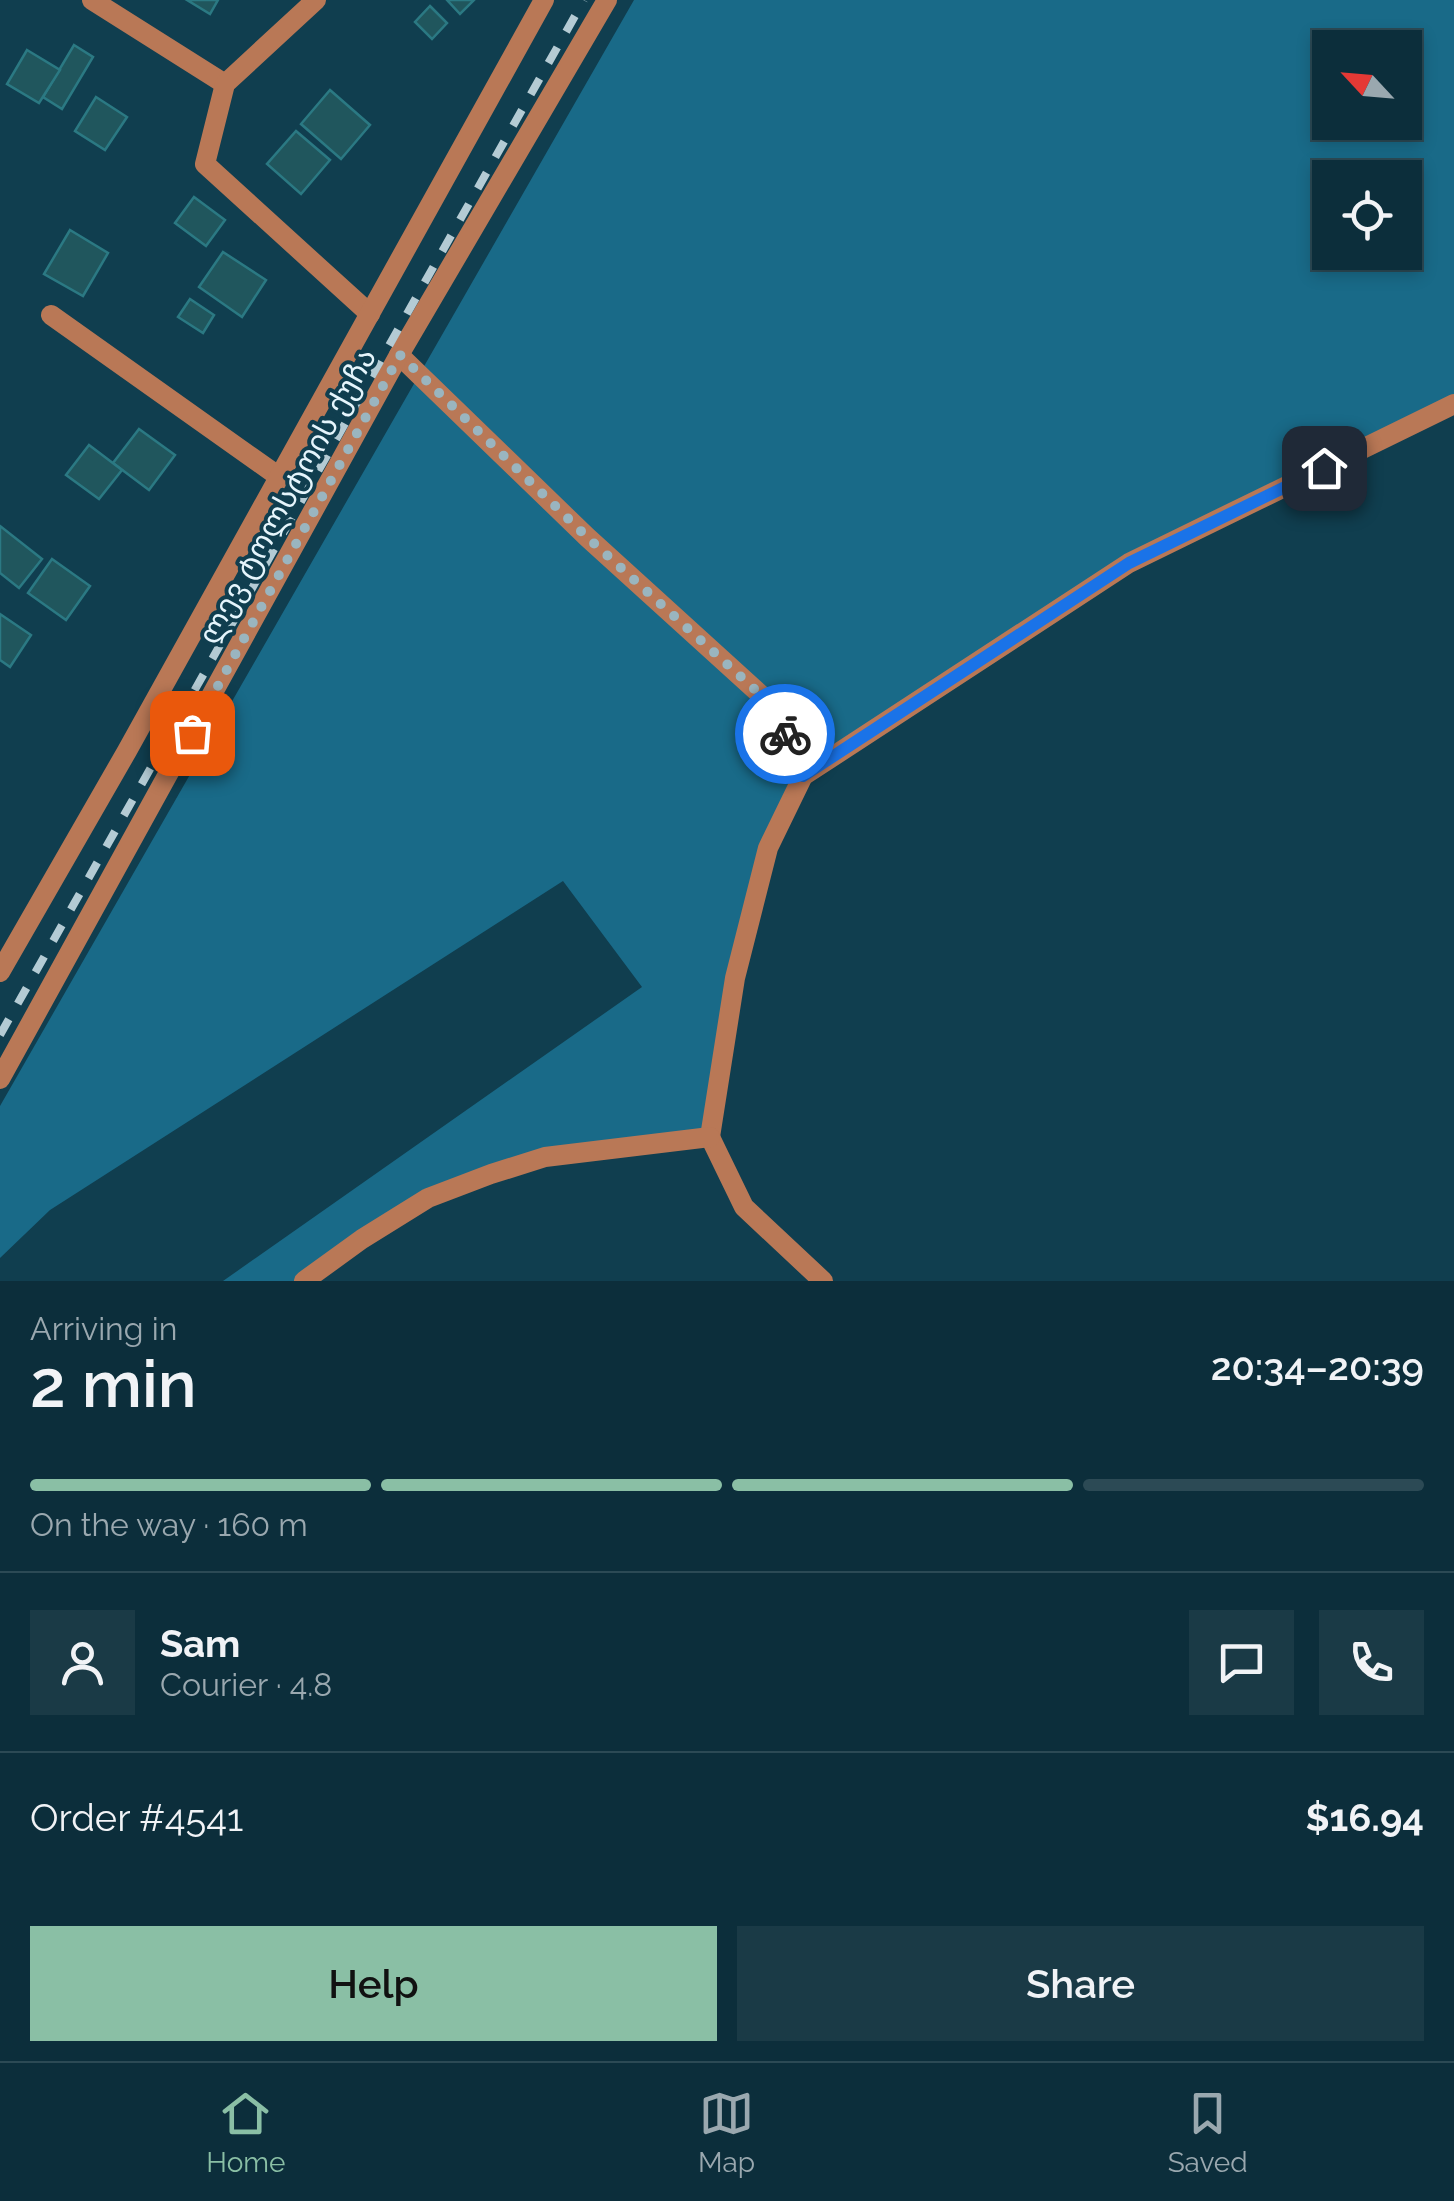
<!DOCTYPE html>
<html lang="en">
<head>
<meta charset="utf-8">
<style>
	body { margin:0; font-family:Raleway,"Noto Sans Georgian",sans-serif; background:#1a3a46; color:#f1f3f6; height:100vh; display:flex; flex-direction:column; font-size:38px; white-space:nowrap }
	* { box-sizing:border-box; margin:0 }
	p { font-size:32px; color:#9aa8af }
	.icon { flex:none; width:55px; height:55px; fill:none; stroke:currentColor; stroke-width:2; stroke-linecap:round; stroke-linejoin:round }
	.map { position:relative; height:1281px; overflow:hidden }
	.panel { display:flex; flex-direction:column; background:#0c2e3b; flex:1 }
	.panel>* { flex:none }
	.needle { width:65px; rotate:296deg }
	.tools { position:absolute; left:1312px; top:30px; display:grid; gap:20px }
	.tools a { display:grid; place-items:center; width:110px; height:110px; border-radius:0px; background:#0c2e3b; box-shadow:0 5px 15px #0003,0 0 0 2px #2c4a55; font-size:50px }
	.pin { position:absolute; display:grid; place-items:center; width:85px; height:85px; color:#fff; margin:-42px; border-radius:20px; box-shadow:0 5px 15px #0006 }
	.courier { position:absolute; display:grid; place-items:center; width:100px; height:100px; margin:-50px; border:8px solid #1a73e8; border-radius:50%; background:#fff; color:#222; box-shadow:0 2px 12px #0007 }
	.overview em { font-style:normal; font-weight:600 }
	.overview div { display:flex; flex-direction:column-reverse }
	.overview { display:flex; align-items:center; justify-content:space-between; height:170px; padding:0 30px }
	h1 { font-size:65px; font-weight:600; line-height:75px }
	.bar { display:grid; grid-template-columns:repeat(4,1fr); gap:15px 10px; align-content:center; height:120px; padding:0 30px }
	.bar i { height:12px; border-radius:8px; background:#2c4a55 }
	.bar .current { background:#8abfa5 }
	.bar p { grid-column:span 4 }
	.line { display:flex; align-items:center; gap:25px; padding:0 30px; border-top:2px solid #2c4a55 }
	.line div { flex:1 }
	.round { display:grid; place-items:center; flex:none; width:105px; height:105px; border-radius:0px; background:#1a3a46 }
	.button { display:flex; gap:20px; margin-top:auto; padding:20px 30px }
	.button a { flex:1; height:115px; border-radius:0px; background:#8abfa5; color:#111; font-size:40px; font-weight:600; line-height:115px; text-align:center }
	.button a+a { background:#1a3a46; color:#f1f3f6 }
	.dock { display:flex; justify-content:space-around; align-items:center; height:140px; border-top:2px solid #2c4a55; background:#0c2e3b; font-size:28px; color:#9aa8af }
	.dock a { display:grid; justify-items:center; gap:5px }
	.dock .current { color:#8abfa5 }
	.map>svg:first-child { display:block }
	.green { fill:#196a88; fill-rule:evenodd }
	.building { fill:#20565d; stroke:#2b7983; stroke-width:2.5 }
	.lines { fill:none; stroke-linecap:round; stroke-linejoin:round }
	.minor { stroke:#b97856; stroke-width:20 }
	.rail { stroke:#b4cbd4; stroke-width:8; stroke-dasharray:18 18; stroke-linecap:butt }
	.done { stroke:#9ab5bf; stroke-width:10; stroke-dasharray:0 18 }
	.route { stroke:#1a73e8; stroke-width:12 }
	.labels { text-anchor:middle; dominant-baseline:central; stroke-width:8; stroke-linejoin:round; paint-order:stroke }
	.street-label { font-size:30px; fill:#e5f5fc; stroke:#103e4f }
</style>
</head>
<body>
<div class="map">
<svg width="1454" height="1281" viewBox="0 0 1454 1281">
	<rect width="100%" height="100%" fill="#103e4f"/>
	<!-- green -->
	<path class="green" d="M634,0H1454V404L1129,563L803,776L768,848L710,1137L545,1157L428,1198L304,1281H223L642,987L563,881L50,1210L0,1258V1106ZM1330,48H1405V122H1330ZM1330,178H1405V252H1330Z"/>
	<!-- building -->
	<g class="building">
		<polygon points="187,0 218,0 210,14"/>
		<polygon points="447,0 474,0 460,14"/>
		<polygon points="430,6 447,23 432,39 415,22"/>
		<polygon points="74,45 93,57 62,109 43,97"/>
		<polygon points="27,50 60,70 39,103 7,84"/>
		<polygon points="330,90 370,125 341,159 301,124"/>
		<polygon points="96,97 127,117 105,150 75,131"/>
		<polygon points="296,131 330,160 301,194 267,164"/>
		<polygon points="194,197 225,220 206,246 175,223"/>
		<polygon points="70,230 108,253 83,296 44,274"/>
		<polygon points="223,252 266,280 242,317 199,287"/>
		<polygon points="190,299 214,315 203,333 178,317"/>
		<polygon points="139,429 175,455 149,490 113,463"/>
		<polygon points="89,445 122,470 99,499 66,475"/>
		<polygon points="0,526 42,559 19,588 0,573"/>
		<polygon points="52,559 90,586 66,620 28,593"/>
		<polygon points="0,614 31,635 10,667 0,660"/>
	</g>
	<g class="lines">
		<!-- minor -->
		<g class="minor">
			<polyline points="92,0 225,84"/>
			<polyline points="316,0 225,84 205,164 370,314"/>
			<polyline points="51,315 278,476"/>
			<polyline points="399,355 587,537 772,705 803,776"/>
			<polyline points="0,972 127,751 544,0"/>
			<polyline points="0,1079 399,355 607,0"/>
			<polyline points="710,1137 735,978 768,848 803,776 1129,563 1454,404"/>
			<polyline points="710,1137 744,1207 823,1281"/>
			<polyline points="304,1281 362,1239 428,1198 491,1174 545,1157 710,1137"/>
		</g>
		<!-- rail -->
		<polyline class="rail" points="0,1035 584,0"/>
	</g>
	<g class="lines">
		<!-- done -->
		<polyline class="done" points="192,733 400,355 587,537 772,705 785,734"/>
		<!-- route -->
		<polyline class="route" points="785,734 803,776 1129,563 1324,468"/>
	</g>
	<g class="labels">
		<!-- street labels -->
		<g class="street-label">
			<text transform="translate(287 496) rotate(-61)">ლევ ტოლსტოის ქუჩა</text>
		</g>
	</g>
</svg>
<div class="tools">
<a><svg class="needle" viewBox="-14 -14 28 28"><path d="M0-13l5 13h-10z" fill="#e53935"/><path d="M0 13l5-13h-10z" fill="#9aa8af"/></svg></a>
<a><svg class="icon" aria-label="locate" viewBox="0 0 24 24"><circle cx="12" cy="12" r="6"/><path d="M12 2v4M12 18v4M2 12h4M18 12h4"/></svg></a>
</div>
<div class="pin" style="left:192px;top:733px;background:#ea580c"><svg class="icon" aria-label="bag" viewBox="0 0 24 24"><path d="M5 8h14l-1 12H6zM9 8a3 3 0 0 1 6 0"/></svg></div>
<div class="pin" style="left:1324px;top:468px;background:#1f2937"><svg class="icon" aria-label="home" viewBox="0 0 24 24"><path d="M3 11l9-7 9 7M6 9v11h12V9"/></svg></div>
<div class="courier" style="left:785px;top:734px"><svg class="icon" aria-label="bike" viewBox="0 0 24 24"><circle cx="6" cy="16" r="4"/><circle cx="18" cy="16" r="4"/><path d="M6 16l4-8h5l3 8M10 8l3 8H6M13 5h3"/></svg></div>
</div>
<section class="panel">
<div class="overview"><div><h1>2 min</h1><p>Arriving in</p></div><em>20:34–20:39</em></div>
<div class="bar"><i class="current"></i><i class="current"></i><i class="current"></i><i></i><p>On the way · 160 m</p></div>
<div class="line" style="height:180px"><a class="round"><svg class="icon" aria-label="person" viewBox="0 0 24 24"><circle cx="12" cy="8" r="4"/><path d="M4 21q1-7 8-7t8 7"/></svg></a><div><b>Sam</b><p>Courier · 4.8</p></div><a class="round"><svg class="icon" aria-label="chat" viewBox="0 0 24 24"><path d="M4 5h16v11H9l-5 4z"/></svg></a><a class="round"><svg class="icon" aria-label="phone" viewBox="0 0 24 24"><path d="M5 4h4l2 5-3 2q2 4 5 5l2-3 5 2v4C11 20 4 13 5 4z"/></svg></a></div>
<div class="line" style="height:130px"><div>Order #4541</div><b>$16.94</b></div>
<div class="button"><a>Help</a><a>Share</a></div>
</section>
<nav class="dock">
<a class="current"><svg class="icon" aria-label="home" viewBox="0 0 24 24"><path d="M3 11l9-7 9 7M6 9v11h12V9"/></svg>Home</a>
<a><svg class="icon" aria-label="map" viewBox="0 0 24 24"><path d="M3 6l6-2 6 2 6-2v14l-6 2-6-2-6 2zM9 4v14M15 6v14"/></svg>Map</a>
<a><svg class="icon" aria-label="saved" viewBox="0 0 24 24"><path d="M7 4h10v16l-5-4-5 4z"/></svg>Saved</a>
</nav>
</body>
</html>
